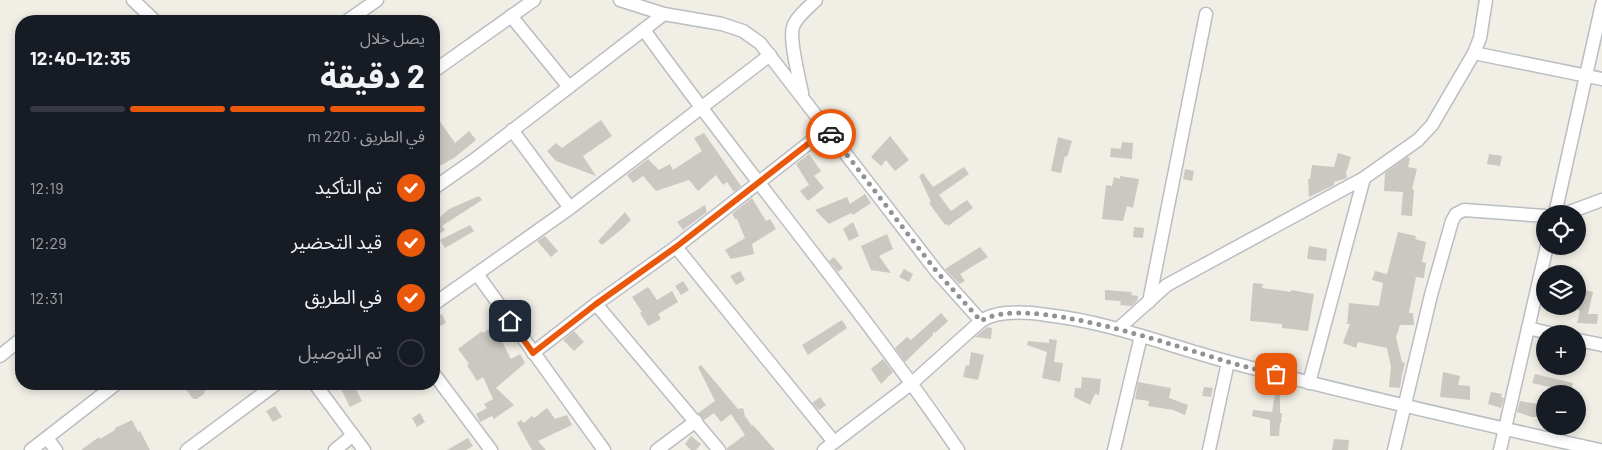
<!DOCTYPE html>
<html lang="ar">
<head>
<meta charset="utf-8">
<style>
	body { margin:0; font-family:Barlow,"Noto Sans Arabic",sans-serif; background:#242831; color:#f1f3f6; direction:rtl; height:100vh; display:flex; flex-direction:column; font-size:19px; white-space:nowrap }
	* { box-sizing:border-box; margin:0 }
	p { font-size:16px; color:#9ea1a6 }
	.icon { flex:none; width:28px; height:28px; fill:none; stroke:currentColor; stroke-width:2; stroke-linecap:round; stroke-linejoin:round }
	.map { position:relative; flex:1; overflow:hidden; direction:ltr }
	.drawer { position:absolute; left:15px; top:15px; width:425px; height:375px; display:flex; flex-direction:column; background:#171b24; border-radius:20px; box-shadow:0 2px 8px #0003; direction:rtl }
	.drawer>* { flex:none }
	.buttons { position:absolute; left:1536px; top:205px; display:grid; gap:10px }
	.buttons a { display:grid; place-items:center; width:50px; height:50px; border-radius:50%; background:#171b24; box-shadow:0 2px 8px #0003; font-size:25px }
	.pin { position:absolute; display:grid; place-items:center; width:42px; height:42px; color:#fff; margin:-21px; border-radius:10px; box-shadow:0 2px 8px #0006 }
	.courier { position:absolute; display:grid; place-items:center; width:50px; height:50px; margin:-25px; border:4px solid #ea580c; border-radius:50%; background:#fff; color:#222; box-shadow:0 1px 6px #0007 }
	.overview em { font-style:normal; font-weight:700 }
	.overview div { display:flex; flex-direction:column-reverse }
	.overview { display:flex; align-items:center; justify-content:space-between; height:85px; padding:0 15px }
	h1 { font-size:32px; font-weight:700; line-height:38px }
	.bar { display:grid; grid-template-columns:repeat(4,1fr); gap:8px 5px; align-content:center; height:60px; padding:0 15px }
	.bar i { height:6px; border-radius:4px; background:#363941 }
	.bar .active { background:#ea580c }
	.bar p { grid-column:span 4 }
	ol { padding:0 15px; list-style:none }
	li { display:flex; align-items:center; gap:15px; height:55px }
	li p { margin-inline-start:auto }
	li .icon { padding:5px; border-radius:50%; background:#ea580c; color:#fff; stroke-width:4 }
	li:last-child { color:#9ea1a6 }
	li i { width:28px; height:28px; border:2px solid #363941; border-radius:50% }
	.map>svg:first-child { display:block }
	.building { fill:#cbc8c2 }
	.lines { fill:none; stroke-linecap:round; stroke-linejoin:round }
	.minor-casing { stroke:#babdc2; stroke-width:15 }
	.minor { stroke:#fff; stroke-width:12 }
	.done { stroke:#909293; stroke-width:5; stroke-dasharray:0 9 }
	.route { stroke:#ea580c; stroke-width:6 }
</style>
</head>
<body>
<div class="map">
<svg width="1602" height="450" viewBox="0 0 1602 450">
	<rect width="100%" height="100%" fill="#f0eee5"/>
	<!-- building -->
	<g class="building">
		<polygon points="434,113 455,143 469,131 476,140 454,158 434,169"/>
		<polygon points="601,120 612,136 583,156 596,176 556,161 547,151 556,143 562,148"/>
		<polygon points="704,133 741,186 734,192 727,182 723,185 716,175 698,191 689,180 656,191 643,176 633,183 627,175 648,159 659,170 670,164 673,170 702,151 694,138"/>
		<polygon points="890,136 909,160 895,171 886,160 881,166 871,157"/>
		<polygon points="1058,137 1072,141 1067,157 1065,156 1061,173 1051,171"/>
		<polygon points="1122,142 1133,143 1132,159 1110,157 1111,148 1121,149"/>
		<polygon points="1338,153 1351,157 1346,173 1347,178 1334,182 1334,185 1309,197 1308,179 1310,179 1312,165 1334,167"/>
		<polygon points="809,154 821,171 814,176 824,188 808,201 800,191 809,185 796,164"/>
		<polygon points="1489,154 1502,156 1500,166 1487,164"/>
		<polygon points="1407,157 1410,158 1408,167 1417,169 1412,189 1414,190 1412,216 1401,215 1403,192 1384,191 1385,173"/>
		<polygon points="964,167 969,174 939,195 951,211 967,200 973,208 948,226 947,224 945,225 929,203 931,202 919,176 923,173 933,187"/>
		<polygon points="1185,169 1194,171 1192,181 1183,179"/>
		<polygon points="1120,176 1139,179 1133,208 1127,206 1123,221 1102,219 1106,185 1112,186 1114,177 1120,179"/>
		<polygon points="865,194 871,203 853,215 851,213 829,224 815,210 847,197 850,204"/>
		<polygon points="479,196 482,200 442,226 445,230 434,237 434,211 438,219 449,209"/>
		<polygon points="752,198 766,221 770,219 776,229 752,244 754,254 731,259 725,250 745,238 737,219 736,220 732,214"/>
		<polygon points="705,205 707,212 683,230 677,222"/>
		<polygon points="625,212 631,220 623,228 602,245 598,241"/>
		<polygon points="853,222 859,236 849,241 843,229"/>
		<polygon points="470,225 474,231 445,248 440,240"/>
		<polygon points="1134,227 1144,228 1143,238 1133,237"/>
		<polygon points="1398,232 1416,236 1415,239 1426,242 1422,262 1426,263 1424,278 1416,277 1409,313 1413,313 1414,325 1400,325 1396,337 1402,362 1405,363 1402,375 1400,388 1389,387 1391,367 1387,348 1358,342 1356,348 1343,343 1350,324 1347,324 1349,303 1379,306 1383,283 1372,280 1375,271 1387,274"/>
		<polygon points="887,234 893,249 879,256 891,273 871,270 861,246"/>
		<polygon points="545,236 558,251 551,257 537,241"/>
		<polygon points="1309,246 1327,249 1326,261 1307,259"/>
		<polygon points="980,247 988,257 960,274 965,281 959,284 945,269"/>
		<polygon points="834,257 843,268 838,272 829,261"/>
		<polygon points="904,269 913,274 909,282 899,277"/>
		<polygon points="740,271 745,280 736,285 730,276"/>
		<polygon points="683,281 689,290 681,295 675,286"/>
		<polygon points="1253,283 1263,284 1262,288 1291,292 1291,290 1314,294 1308,331 1282,328 1282,324 1250,321"/>
		<polygon points="648,287 657,300 672,291 678,302 658,314 661,319 648,326 640,313 642,312 632,297"/>
		<polygon points="1105,290 1132,292 1131,295 1138,296 1137,301 1132,306 1120,305 1121,301 1105,300"/>
		<polygon points="1584,290 1593,292 1588,314 1598,314 1597,324 1577,323 1580,311 1578,310 1578,301 1582,302"/>
		<polygon points="523,301 531,310 522,317 514,309"/>
		<polygon points="941,313 948,321 935,333 933,332 933,335 905,362 895,348 907,337 911,340"/>
		<polygon points="442,314 446,323 438,327 434,318"/>
		<polygon points="842,320 847,328 808,355 802,345"/>
		<polygon points="498,323 503,331 498,334 511,359 520,354 525,363 496,388 514,405 494,419 492,416 480,422 476,414 487,408 484,404 493,399 483,377 477,381 467,365 469,364 458,349 482,331 483,333"/>
		<polygon points="987,327 992,328 991,339 975,337"/>
		<polygon points="574,331 584,342 574,351 563,340"/>
		<polygon points="1049,339 1057,340 1054,362 1063,363 1060,382 1042,378 1047,352 1027,345 1028,341 1049,343"/>
		<polygon points="971,352 984,355 978,380 963,377 966,365 969,366"/>
		<polygon points="883,359 893,372 881,384 871,369"/>
		<polygon points="701,365 738,409 743,408 745,416 752,426 753,425 775,450 727,450 727,448 745,435 731,414 721,422 714,413 704,420 698,413 715,401 698,367"/>
		<polygon points="1443,372 1460,376 1458,385 1470,386 1470,400 1440,397"/>
		<polygon points="1535,374 1573,383 1571,392 1532,383"/>
		<polygon points="1082,377 1101,379 1099,395 1095,394 1090,405 1074,397 1075,388 1081,388"/>
		<polygon points="1138,382 1171,388 1169,398 1188,405 1185,415 1173,410 1148,406 1149,401 1135,399"/>
		<polygon points="193,384 216,384 203,392 205,393 197,399 193,399 186,389"/>
		<polygon points="353,384 362,401 350,407 341,389"/>
		<polygon points="1204,387 1213,388 1211,397 1202,396"/>
		<polygon points="1491,392 1502,394 1501,397 1504,398 1501,408 1488,404"/>
		<polygon points="1275,394 1280,395 1280,413 1282,413 1281,423 1280,423 1279,436 1270,436 1270,420 1252,416 1253,410 1272,412"/>
		<polygon points="820,397 826,405 819,410 812,403"/>
		<polygon points="1520,401 1545,405 1545,417 1532,417 1517,412"/>
		<polygon points="275,406 282,417 273,422 266,411"/>
		<polygon points="547,408 555,419 567,415 572,425 538,441 546,450 532,450 517,423 521,420 524,423 532,416 534,418"/>
		<polygon points="420,413 425,422 417,427 412,418"/>
		<polygon points="132,420 138,432 140,431 150,450 81,450 99,437 100,439 115,430 115,428"/>
		<polygon points="691,436 701,444 696,450 691,450 685,444"/>
		<polygon points="468,438 473,446 466,450 447,450"/>
		<polygon points="1334,439 1349,440 1348,450 1332,450"/>
	</g>
	<g class="lines">
		<!-- minor casing -->
		<g class="minor-casing">
			<g id="minor">
				<polyline points="133,0 155,21"/>
				<polyline points="620,0 664,14 722,24 743,31 760,43 937,272 981,321"/>
				<polyline points="511,16 569,87"/>
				<polyline points="347,21 377,0"/>
				<path d="M644,30C746,172 860,306 958,450"/>
				<polyline points="1474,53 1602,79"/>
				<polyline points="434,71 534,0"/>
				<path d="M802,93C799,78 789,39 793,27C796,17 809,7 816,0"/>
				<polyline points="512,130 570,208"/>
				<polyline points="434,188 474,160 664,14"/>
				<polyline points="1555,214 1602,4"/>
				<polyline points="1564,214 1602,200"/>
				<polyline points="676,247 834,442"/>
				<polyline points="477,274 604,450"/>
				<polyline points="1149,302 1206,14"/>
				<polyline points="434,304 570,208 770,55"/>
				<polyline points="596,304 719,450"/>
				<polyline points="1528,328 1553,334"/>
				<polyline points="1118,329 1167,285 1364,178 1418,140 1432,125 1474,53 1480,38 1486,0"/>
				<polyline points="1578,340 1602,345"/>
				<polyline points="533,353 596,304 676,247 827,129"/>
				<polyline points="0,356 21,339"/>
				<polyline points="434,374 491,450"/>
				<polyline points="1309,383 1364,178"/>
				<polyline points="315,384 364,450"/>
				<polyline points="47,438 56,450"/>
				<polyline points="31,450 116,384"/>
				<polyline points="187,450 276,384"/>
				<polyline points="335,450 353,435"/>
				<polyline points="657,450 696,421"/>
				<path d="M824,450L912,383L981,321C998,310 1027,312 1047,315C1111,322 1171,347 1233,363C1355,395 1477,423 1600,450"/>
				<polyline points="1114,450 1141,336"/>
				<polyline points="1209,450 1228,362"/>
				<polyline points="1394,450 1431,295 1452,221 1456,214 1464,210 1545,216"/>
				<polyline points="1500,450 1547,246"/>
			</g>
		</g>
		<!-- minor -->
		<use href="#minor" class="minor"/>
	</g>
	<g class="lines">
		<!-- done -->
		<path class="done" d="M831,134L937,272L981,321C1024,293 1175,346 1225,361C1242,366 1259,370 1276,374"/>
		<!-- route -->
		<polyline class="route" points="510,321 533,353 596,304 676,247 827,129 831,134"/>
	</g>
</svg>
<div class="buttons">
<a><svg class="icon" aria-label="locate" viewBox="0 0 24 24"><circle cx="12" cy="12" r="6"/><path d="M12 2v4M12 18v4M2 12h4M18 12h4"/></svg></a>
<a><svg class="icon" aria-label="layers" viewBox="0 0 24 24"><path d="M12 4l9 5-9 5-9-5zM3 14l9 5 9-5"/></svg></a>
<a>+</a>
<a>−</a>
</div>
<div class="pin" style="left:1276px;top:374px;background:#ea580c"><svg class="icon" aria-label="bag" viewBox="0 0 24 24"><path d="M5 8h14l-1 12H6zM9 8a3 3 0 0 1 6 0"/></svg></div>
<div class="pin" style="left:510px;top:321px;background:#1f2937"><svg class="icon" aria-label="home" viewBox="0 0 24 24"><path d="M3 11l9-7 9 7M6 9v11h12V9"/></svg></div>
<div class="courier" style="left:831px;top:134px"><svg class="icon" aria-label="car" viewBox="0 0 24 24"><path d="M5 17H2v-5l4-1 3-4h7l3 4 3 1v5h-3M9 17h6M6 11h13"/><circle cx="7" cy="17" r="2"/><circle cx="17" cy="17" r="2"/></svg></div>
<section class="drawer">
<div class="overview"><div><h1>2 دقيقة</h1><p>يصل خلال</p></div><em>12:35–12:40</em></div>
<div class="bar"><i class="active"></i><i class="active"></i><i class="active"></i><i></i><p>في الطريق · 220 m</p></div>
<ol>
<li><svg class="icon" aria-label="check" viewBox="0 0 24 24"><path d="M5 12l5 5 9-10"/></svg>تم التأكيد<p>12:19</p></li>
<li><svg class="icon" aria-label="check" viewBox="0 0 24 24"><path d="M5 12l5 5 9-10"/></svg>قيد التحضير<p>12:29</p></li>
<li><svg class="icon" aria-label="check" viewBox="0 0 24 24"><path d="M5 12l5 5 9-10"/></svg>في الطريق<p>12:31</p></li>
<li><i></i>تم التوصيل</li>
</ol>
</section>
</div>
</body>
</html>
